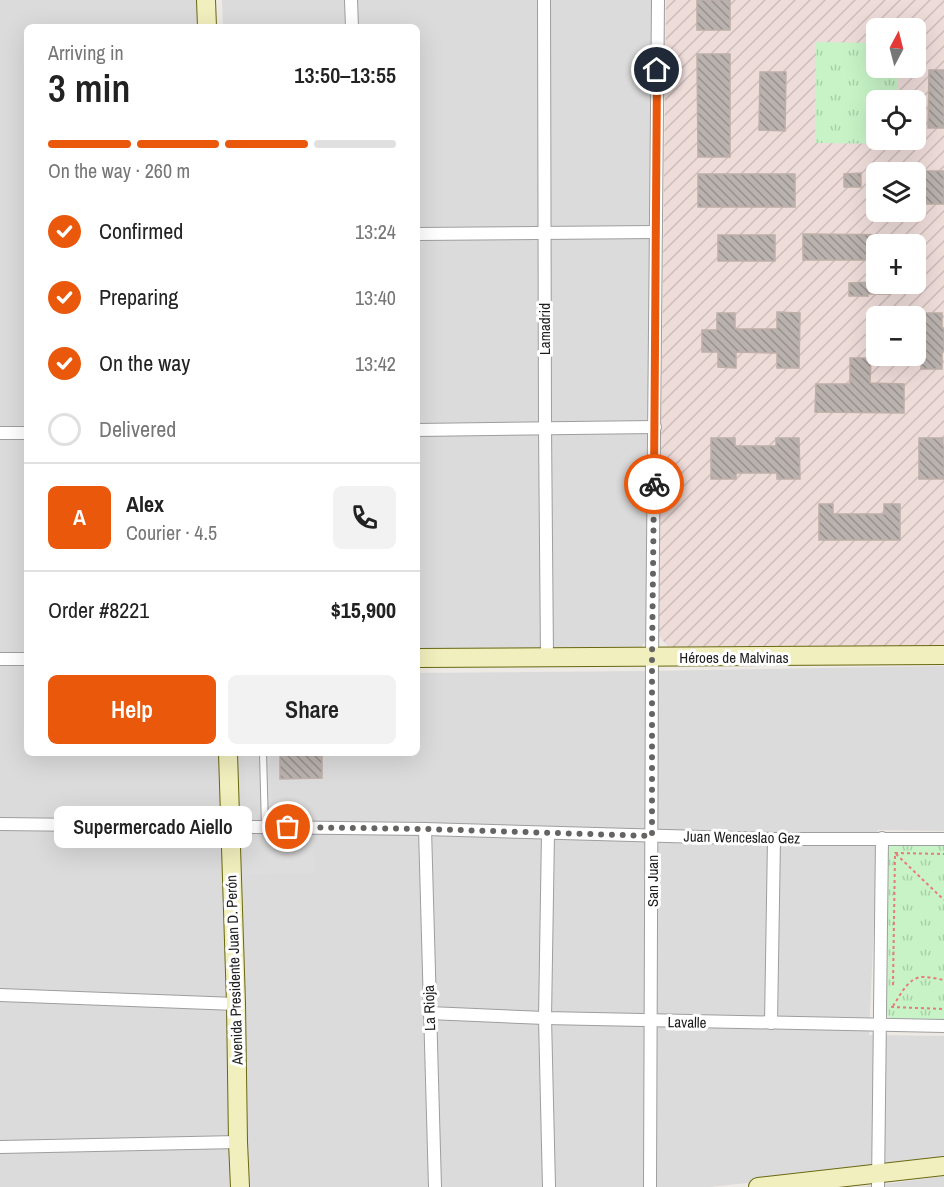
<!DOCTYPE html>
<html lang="en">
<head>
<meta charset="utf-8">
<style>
	body { margin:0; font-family:"Archivo Narrow",sans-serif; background:#f2f2f2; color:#222; height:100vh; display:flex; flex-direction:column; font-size:22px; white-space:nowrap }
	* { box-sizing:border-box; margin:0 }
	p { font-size:20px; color:#767676 }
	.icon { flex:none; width:33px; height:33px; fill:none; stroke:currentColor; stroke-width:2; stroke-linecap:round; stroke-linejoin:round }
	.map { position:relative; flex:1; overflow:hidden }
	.panel { position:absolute; left:24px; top:24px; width:396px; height:732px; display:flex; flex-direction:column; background:#fff; border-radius:9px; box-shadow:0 6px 24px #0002 }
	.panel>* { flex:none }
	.needle { width:39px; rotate:7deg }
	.fabs { position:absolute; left:866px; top:18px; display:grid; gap:12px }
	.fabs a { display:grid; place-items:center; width:60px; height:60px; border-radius:9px; background:#fff; box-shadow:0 6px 24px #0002; font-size:30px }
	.pin { position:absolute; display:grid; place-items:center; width:51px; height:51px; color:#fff; margin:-26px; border:3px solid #fff; border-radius:50%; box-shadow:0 2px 6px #0007 }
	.courier { position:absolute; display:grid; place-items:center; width:60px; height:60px; margin:-30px; border:4px solid #ea580c; border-radius:50%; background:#fff; color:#222; box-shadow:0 2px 8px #0007 }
	.bubble { position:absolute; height:42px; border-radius:9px; background:#fff; box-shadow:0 6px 24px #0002; font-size:20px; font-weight:600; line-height:42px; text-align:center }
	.head em { font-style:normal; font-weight:600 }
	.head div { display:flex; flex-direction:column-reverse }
	.head { display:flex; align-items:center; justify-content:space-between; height:102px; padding:0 24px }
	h1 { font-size:39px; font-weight:600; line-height:45px }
	.bar { display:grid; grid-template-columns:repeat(4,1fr); gap:9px 6px; align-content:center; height:72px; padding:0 24px }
	.bar i { height:8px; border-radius:4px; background:#e0e0e0 }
	.bar .on { background:#ea580c }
	.bar p { grid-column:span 4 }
	.line { display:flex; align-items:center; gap:15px; padding:0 24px; border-top:2px solid #e0e0e0 }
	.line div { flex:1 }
	.round { display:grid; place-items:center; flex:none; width:63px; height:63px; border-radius:9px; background:#f2f2f2 }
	ol { padding:0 24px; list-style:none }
	li { display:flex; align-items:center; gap:18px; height:66px }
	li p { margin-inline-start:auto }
	li .icon { padding:6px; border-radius:50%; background:#ea580c; color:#fff; stroke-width:4 }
	li:last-child { color:#767676 }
	li i { width:33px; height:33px; border:3px solid #e0e0e0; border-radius:50% }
	.primary-button { display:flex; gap:12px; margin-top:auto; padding:12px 24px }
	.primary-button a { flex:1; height:69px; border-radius:9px; background:#ea580c; color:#fff; font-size:24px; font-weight:600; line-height:69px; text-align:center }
	.primary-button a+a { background:#f2f2f2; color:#222 }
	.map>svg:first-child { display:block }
	.residential { fill:#dbdbdb }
	.military { fill:url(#military-furrows); fill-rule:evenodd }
	.park { fill:url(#park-tufts) }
	.parking { fill:#ddd }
	.building { fill:url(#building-back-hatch); stroke:#beafa8; stroke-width:1.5 }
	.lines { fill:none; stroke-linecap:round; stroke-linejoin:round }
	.lane-casing { stroke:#9e9e9e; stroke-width:8 }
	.street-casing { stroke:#9e9e9e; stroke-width:14 }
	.secondary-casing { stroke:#696810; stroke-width:20 }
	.path { stroke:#eb787a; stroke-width:2; stroke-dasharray:3 3; stroke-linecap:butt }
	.lane { stroke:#fff; stroke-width:6 }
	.street { stroke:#fff; stroke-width:12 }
	.secondary { stroke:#f2efbe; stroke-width:18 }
	.done { stroke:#666463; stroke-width:6; stroke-dasharray:0 10.8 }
	.route { stroke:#ea580c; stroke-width:8 }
	.labels { text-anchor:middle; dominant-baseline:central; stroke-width:6; stroke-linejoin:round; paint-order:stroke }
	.street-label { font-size:15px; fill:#1d1d1d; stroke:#fff }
</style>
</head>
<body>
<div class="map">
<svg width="944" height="1187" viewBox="0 0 944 1187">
	<defs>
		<pattern id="military-furrows" width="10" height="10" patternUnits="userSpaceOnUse" patternTransform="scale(1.5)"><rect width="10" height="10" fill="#eedcd9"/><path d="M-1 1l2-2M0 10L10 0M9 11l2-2" fill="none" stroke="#ccbcba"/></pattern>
		<pattern id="park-tufts" width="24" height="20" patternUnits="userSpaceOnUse" patternTransform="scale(1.5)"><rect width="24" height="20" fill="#c7f3c6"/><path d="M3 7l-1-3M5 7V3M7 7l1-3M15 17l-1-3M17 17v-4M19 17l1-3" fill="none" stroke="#aad0aa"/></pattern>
		<pattern id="building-back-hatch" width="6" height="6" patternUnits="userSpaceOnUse" patternTransform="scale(1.5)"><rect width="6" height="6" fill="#bab2ae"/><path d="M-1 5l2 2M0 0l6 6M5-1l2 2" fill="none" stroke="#97908d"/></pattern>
	</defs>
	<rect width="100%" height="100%" fill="#ede9e5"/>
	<!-- residential -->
	<g class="residential">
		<polygon points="0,0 209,0 212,27 27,27 27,753 417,753 417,673 649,671 944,666 944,831 878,830 869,1035 944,1036 944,1162 709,1187 0,1187"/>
		<polygon points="222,0 651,0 646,641 638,651 417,654 417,27 223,27"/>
		<polygon points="944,1176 944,1187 854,1187 893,1183"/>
	</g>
	<!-- military -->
	<path class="military" d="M666,0H944V648L670,649L659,636ZM876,28H915V68H876ZM876,100H915V140H876ZM876,172H915V212H876ZM876,244H915V284H876ZM876,316H915V356H876Z"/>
	<!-- park -->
	<g class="park">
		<polygon points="816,42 876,43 876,68 898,68 898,100 876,100 876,140 898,140 898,144 815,143"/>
		<polygon points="944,842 944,1020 890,1018 885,1012 888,846 890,844"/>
	</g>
	<!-- parking -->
	<g class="parking">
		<polygon points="244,753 270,753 272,805 246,806"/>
		<polygon points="314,835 315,873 242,875 241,837"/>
	</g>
	<!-- building -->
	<g class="building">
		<rect x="697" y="0" width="33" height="30"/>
		<polygon points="697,54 730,54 730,157 698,157"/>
		<polygon points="929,70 944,70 944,128 928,128"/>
		<polygon points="760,72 786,72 785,131 759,130"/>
		<rect x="919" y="171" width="25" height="33"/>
		<polygon points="861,173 861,187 844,187 844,174"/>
		<rect x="698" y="174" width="97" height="33"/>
		<polygon points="803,234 912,235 912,244 876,244 876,260 803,260"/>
		<rect x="718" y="235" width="57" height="26"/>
		<polygon points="876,282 876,284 891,284 890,294 867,294 868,296 849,296 849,283"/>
		<polygon points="777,312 800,313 799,368 777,368 777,353 736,352 736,368 718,367 718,352 702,352 702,330 717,330 717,313 735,313 735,329 777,329"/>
		<polygon points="922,313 942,313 942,328 944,328 944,352 942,352 942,369 921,369"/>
		<polygon points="850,358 871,358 870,383 904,384 904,413 815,412 816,384 850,384"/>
		<polygon points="711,438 735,438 735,446 776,446 776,438 799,438 800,479 777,479 777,473 736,473 736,479 711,479"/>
		<polygon points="919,438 943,438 943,445 944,445 944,479 919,479"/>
		<polygon points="819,504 833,504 833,514 884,514 884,504 900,504 900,540 819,540"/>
		<polygon points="280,753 322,753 322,778 280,779"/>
	</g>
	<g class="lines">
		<!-- lane casing -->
		<g class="lane-casing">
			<polyline id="lane" points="263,753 265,827"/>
		</g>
		<!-- street casing -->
		<g class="street-casing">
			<g id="street">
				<polyline points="351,0 352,27"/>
				<polyline points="544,0 545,428 547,657"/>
				<polyline points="417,234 656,232"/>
				<polyline points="417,430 655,427"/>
				<polyline points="0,433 27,433"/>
				<polyline points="0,659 27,659"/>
				<polyline points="0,824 425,829 774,839 944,839"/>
				<polyline points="425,829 435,1187"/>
				<polyline points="548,833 545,1018 549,1187"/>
				<polyline points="0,995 236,1004"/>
				<polyline points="429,1013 545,1018 944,1026"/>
				<polyline points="771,1023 774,839"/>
				<polyline points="0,1147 238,1142"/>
				<polyline points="650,1187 652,658 658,0"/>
				<polyline points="878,1187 882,838"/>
			</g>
		</g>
		<!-- secondary casing -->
		<g class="secondary-casing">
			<g id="secondary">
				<polyline points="206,0 207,27"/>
				<polyline points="417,658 944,655"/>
				<polyline points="228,753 236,1004 238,1142 240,1187"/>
				<polyline points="758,1187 944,1166"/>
			</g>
		</g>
		<!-- path -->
		<g class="path">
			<polyline points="896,854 944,900"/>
			<polyline points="893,985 895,853 944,854"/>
			<polyline points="892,1006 892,1007 944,1009"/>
			<path d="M893,1006C901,994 909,976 924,977C931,977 938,979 944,980"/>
		</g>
		<!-- lane -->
		<use href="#lane" class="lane"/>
		<!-- street -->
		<use href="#street" class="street"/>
		<!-- secondary -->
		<use href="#secondary" class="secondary"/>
	</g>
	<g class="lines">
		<!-- done -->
		<polyline class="done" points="288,827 425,829 652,836 652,658 654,484"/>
		<!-- route -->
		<polyline class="route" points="654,484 657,70"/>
	</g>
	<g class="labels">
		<!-- street labels -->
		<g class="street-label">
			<text transform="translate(544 329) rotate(-90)">Lamadrid</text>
			<text x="734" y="657">Héroes de Malvinas</text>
			<text transform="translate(742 837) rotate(1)">Juan Wenceslao Gez</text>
			<text transform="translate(652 881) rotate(-90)">San Juan</text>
			<text transform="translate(234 970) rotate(-92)">Avenida Presidente Juan D. Perón</text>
			<text transform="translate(429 1008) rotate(-92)">La Rioja</text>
			<text transform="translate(687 1022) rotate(1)">Lavalle</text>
		</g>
	</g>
</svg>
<div class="fabs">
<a><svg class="needle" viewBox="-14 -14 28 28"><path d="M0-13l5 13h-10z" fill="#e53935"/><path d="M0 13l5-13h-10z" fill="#767676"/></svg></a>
<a><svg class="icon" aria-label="locate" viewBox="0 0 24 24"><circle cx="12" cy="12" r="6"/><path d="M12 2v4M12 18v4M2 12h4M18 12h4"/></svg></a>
<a><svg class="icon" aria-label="layers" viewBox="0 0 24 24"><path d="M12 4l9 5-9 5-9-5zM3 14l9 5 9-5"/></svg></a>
<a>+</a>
<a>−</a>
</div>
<div class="pin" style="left:288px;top:827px;background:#ea580c"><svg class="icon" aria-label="bag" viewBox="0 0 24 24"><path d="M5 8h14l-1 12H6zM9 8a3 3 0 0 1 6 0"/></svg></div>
<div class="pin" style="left:657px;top:70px;background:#1f2937"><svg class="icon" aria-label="home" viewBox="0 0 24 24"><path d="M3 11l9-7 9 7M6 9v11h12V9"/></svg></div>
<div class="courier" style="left:654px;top:484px"><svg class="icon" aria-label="bike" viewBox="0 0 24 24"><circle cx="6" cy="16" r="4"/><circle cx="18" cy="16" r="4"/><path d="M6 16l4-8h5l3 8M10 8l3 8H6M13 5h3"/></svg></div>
<div class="bubble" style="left:54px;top:806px;width:198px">Supermercado Aiello</div>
<section class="panel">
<div class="head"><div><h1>3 min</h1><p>Arriving in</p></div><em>13:50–13:55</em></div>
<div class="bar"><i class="on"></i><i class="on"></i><i class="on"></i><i></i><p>On the way · 260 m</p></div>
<ol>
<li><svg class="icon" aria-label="check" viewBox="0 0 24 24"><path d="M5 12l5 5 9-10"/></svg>Confirmed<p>13:24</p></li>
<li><svg class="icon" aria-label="check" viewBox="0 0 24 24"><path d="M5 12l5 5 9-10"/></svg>Preparing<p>13:40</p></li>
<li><svg class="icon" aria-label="check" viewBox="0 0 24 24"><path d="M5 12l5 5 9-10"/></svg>On the way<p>13:42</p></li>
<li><i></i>Delivered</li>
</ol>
<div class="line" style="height:108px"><b class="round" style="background:#ea580c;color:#fff">A</b><div><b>Alex</b><p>Courier · 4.5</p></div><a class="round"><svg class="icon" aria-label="phone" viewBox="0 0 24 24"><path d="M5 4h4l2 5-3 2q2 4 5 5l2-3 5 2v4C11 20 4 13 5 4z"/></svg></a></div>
<div class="line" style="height:78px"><div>Order #8221</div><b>$15,900</b></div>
<div class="primary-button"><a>Help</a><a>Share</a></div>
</section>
</div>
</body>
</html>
